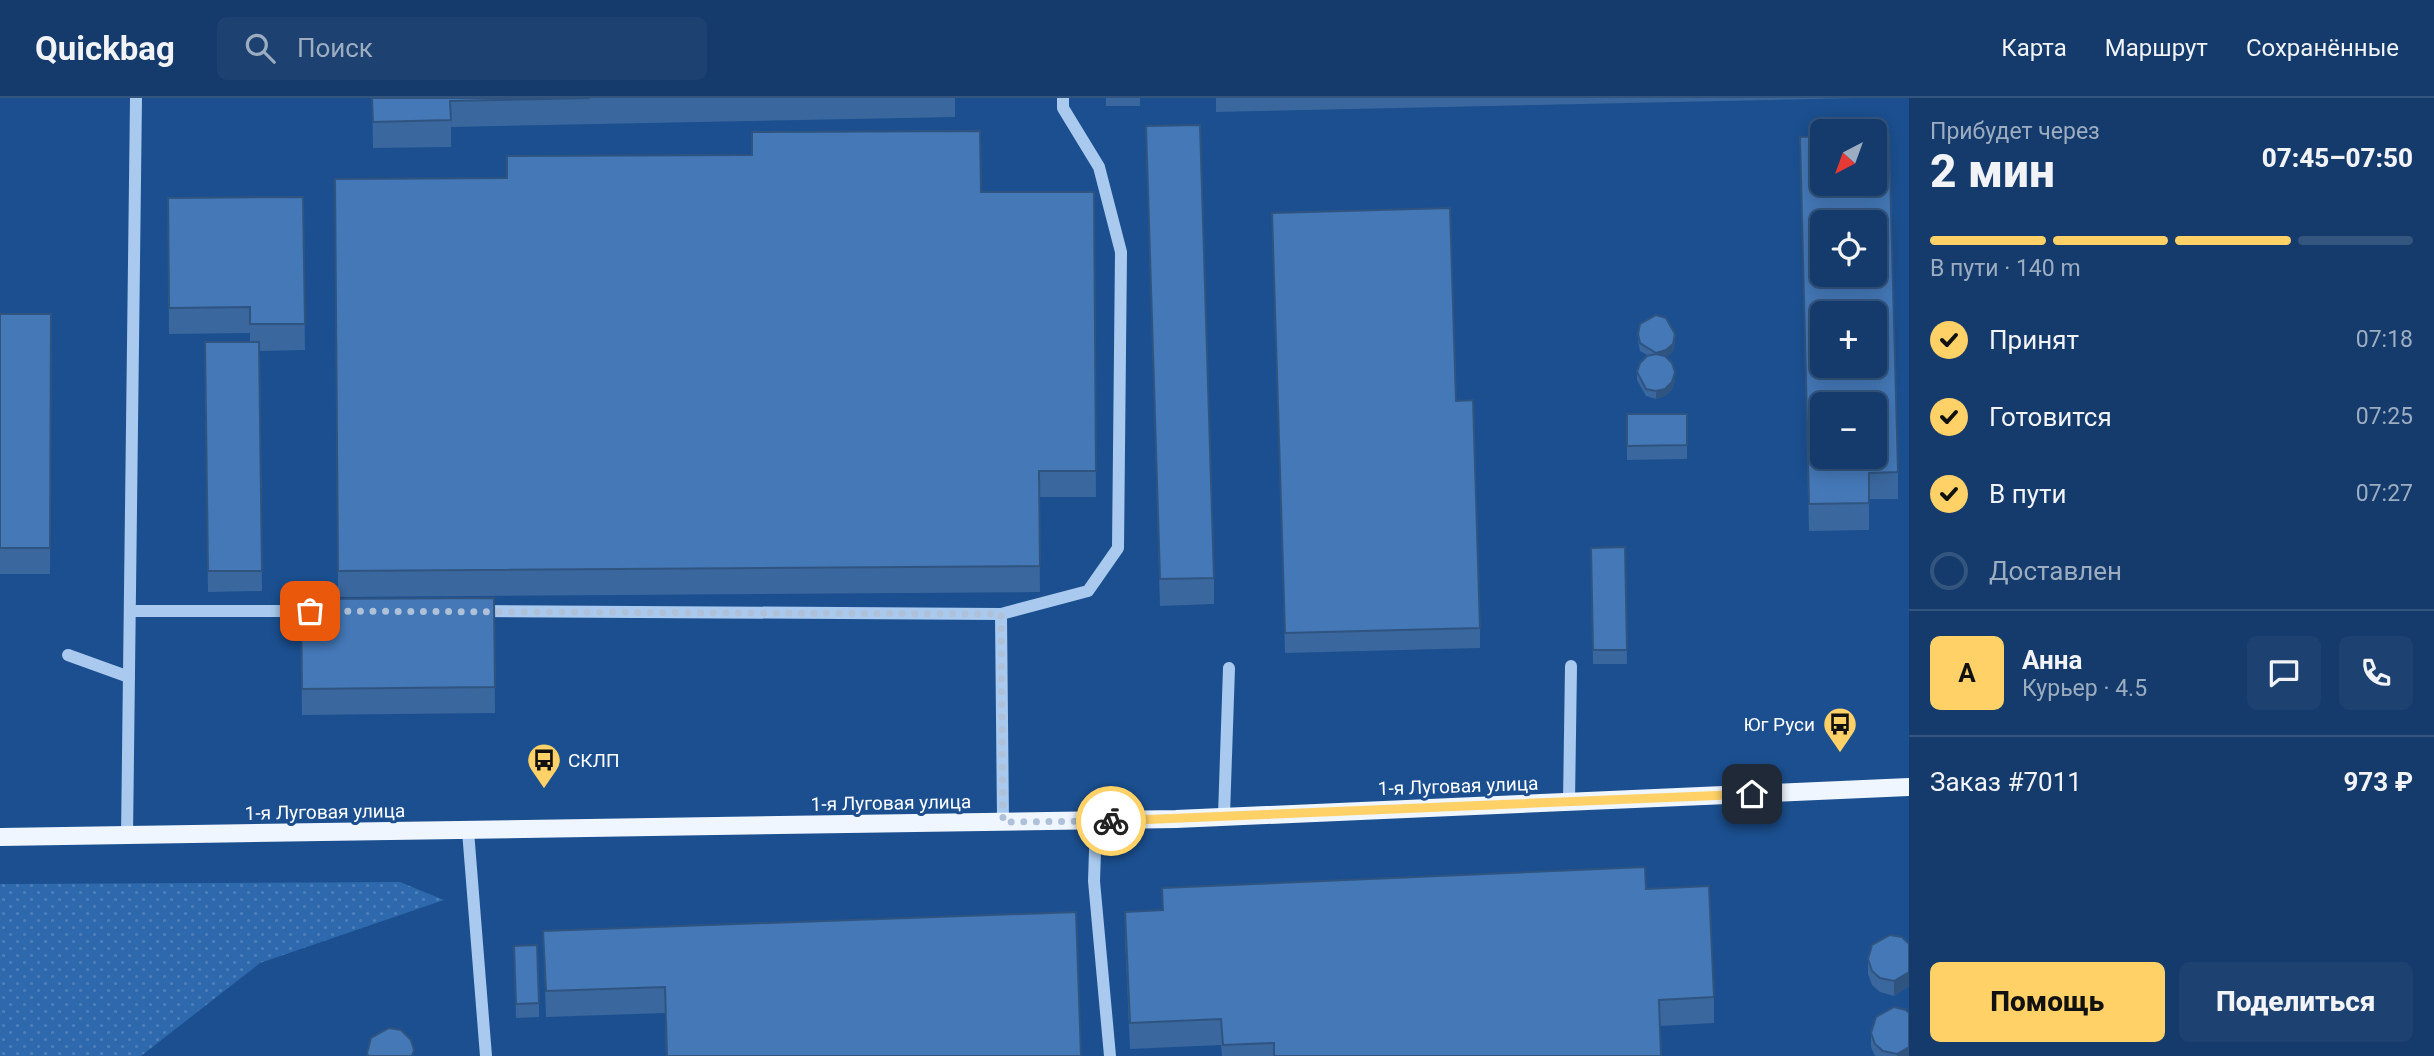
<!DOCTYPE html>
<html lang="ru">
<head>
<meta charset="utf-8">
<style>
	body { margin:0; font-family:Roboto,sans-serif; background:#1d4271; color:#f1f3f6; height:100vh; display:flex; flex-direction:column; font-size:26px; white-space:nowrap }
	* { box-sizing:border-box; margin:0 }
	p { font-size:23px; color:#9dadc1 }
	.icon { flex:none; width:38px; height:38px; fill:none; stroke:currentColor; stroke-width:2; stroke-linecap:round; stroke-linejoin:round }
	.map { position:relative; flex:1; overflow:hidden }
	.panel { display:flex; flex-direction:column; background:#143b6b; width:525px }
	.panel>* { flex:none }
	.needle { width:46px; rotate:221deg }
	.buttons { position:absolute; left:1810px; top:21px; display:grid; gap:14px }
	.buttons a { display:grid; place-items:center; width:77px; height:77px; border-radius:10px; background:#143b6b; box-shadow:0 4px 18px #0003,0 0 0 2px #33557e; font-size:35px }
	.pin { position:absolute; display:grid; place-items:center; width:60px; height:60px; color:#fff; margin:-30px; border-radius:14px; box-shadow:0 4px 10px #0006 }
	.courier { position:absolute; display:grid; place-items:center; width:70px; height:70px; margin:-35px; border:5px solid #ffd166; border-radius:50%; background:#fff; color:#222; box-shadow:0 2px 9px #0007 }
	.summary em { font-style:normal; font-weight:800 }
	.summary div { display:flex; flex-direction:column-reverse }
	.summary { display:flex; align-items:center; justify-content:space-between; height:119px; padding:0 21px }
	h1 { font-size:46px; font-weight:800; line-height:52px }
	.bar { display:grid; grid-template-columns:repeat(4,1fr); gap:10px 7px; align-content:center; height:84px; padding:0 21px }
	.bar i { height:9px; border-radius:5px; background:#33557e }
	.bar .current { background:#ffd166 }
	.bar p { grid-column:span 4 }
	.line { display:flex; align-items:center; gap:18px; padding:0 21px; border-top:2px solid #33557e }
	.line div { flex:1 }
	.round { display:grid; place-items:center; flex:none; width:74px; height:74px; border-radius:10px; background:#1d4271 }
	ol { padding:0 21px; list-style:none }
	li { display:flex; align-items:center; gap:21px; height:77px }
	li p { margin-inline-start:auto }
	li .icon { padding:7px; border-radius:50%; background:#ffd166; color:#111; stroke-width:4 }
	li:last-child { color:#9dadc1 }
	li i { width:38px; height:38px; border:4px solid #33557e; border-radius:50% }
	.primary-button { display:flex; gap:14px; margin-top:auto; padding:14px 21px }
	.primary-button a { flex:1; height:80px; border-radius:10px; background:#ffd166; color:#111; font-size:28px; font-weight:800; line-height:80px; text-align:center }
	.primary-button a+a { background:#1d4271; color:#f1f3f6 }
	header { display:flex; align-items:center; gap:42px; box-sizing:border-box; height:98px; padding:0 35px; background:#143b6b; border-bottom:2px solid #33557e }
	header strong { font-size:33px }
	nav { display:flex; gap:38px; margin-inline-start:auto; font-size:24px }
	.search { width:490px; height:63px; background:#1d4271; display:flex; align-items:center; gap:18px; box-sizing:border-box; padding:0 24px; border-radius:10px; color:#9dadc1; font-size:26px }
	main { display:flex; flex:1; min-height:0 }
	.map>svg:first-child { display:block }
	.grass { fill:url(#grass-dots) }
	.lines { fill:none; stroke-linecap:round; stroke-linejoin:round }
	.minor { stroke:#a9c9ee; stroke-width:12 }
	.major { stroke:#f0f6ff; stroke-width:18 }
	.wall { fill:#3a679d }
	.shaded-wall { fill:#305480 }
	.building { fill:#4478b7; stroke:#305480; stroke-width:2; fill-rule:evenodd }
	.done { stroke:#afc1d8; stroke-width:7; stroke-dasharray:0 12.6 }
	.route { stroke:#ffd166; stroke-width:9 }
	.labels { text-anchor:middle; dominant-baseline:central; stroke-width:6; stroke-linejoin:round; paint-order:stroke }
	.poi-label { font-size:19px; fill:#fff; stroke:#1b4f8f; text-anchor:end }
	.street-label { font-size:19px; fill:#fff; stroke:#1b4f8f }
</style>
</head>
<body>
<header>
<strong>Quickbag</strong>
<div class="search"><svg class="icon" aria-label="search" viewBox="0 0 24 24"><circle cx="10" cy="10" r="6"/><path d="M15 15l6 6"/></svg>Поиск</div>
<nav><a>Карта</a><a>Маршрут</a><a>Сохранённые</a></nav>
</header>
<main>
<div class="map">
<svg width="1909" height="958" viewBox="0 0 1909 958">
	<defs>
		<pattern id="grass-dots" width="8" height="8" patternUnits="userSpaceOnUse" patternTransform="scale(1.75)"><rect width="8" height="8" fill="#2e69ad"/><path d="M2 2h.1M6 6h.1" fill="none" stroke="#4d80b9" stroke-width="1.8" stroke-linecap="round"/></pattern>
	</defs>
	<rect width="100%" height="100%" fill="#1b4f8f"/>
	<!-- grass -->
	<polygon class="grass" points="400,784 444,802 260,865 141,958 0,958 0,786"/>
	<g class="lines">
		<!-- minor -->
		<g class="minor">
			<polyline points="130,513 315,513"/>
			<polyline points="480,513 1001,516 1088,493 1118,450 1121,154 1099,69 1063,10 1063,0"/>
			<polyline points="1001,516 1003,724"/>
			<polyline points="68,557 129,579"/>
			<polyline points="1569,704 1571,568"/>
			<polyline points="1224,717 1229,570"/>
			<polyline points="1096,723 1094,783 1110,958"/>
			<polyline points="468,733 486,958"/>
			<polyline points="127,739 136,0"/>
		</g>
		<!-- major -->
		<polyline class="major" points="0,739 1176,721 1909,689"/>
	</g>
	<!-- wall -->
	<g class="wall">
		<polygon points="372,0 955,0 955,19 451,29 451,49 373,50"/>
		<rect x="1106" y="0" width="34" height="8"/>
		<polygon points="1216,0 1857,0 1216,14"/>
		<polygon points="1146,28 1214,480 1214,506 1160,508"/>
		<polygon points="1800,39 1898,374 1898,401 1869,401 1869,432 1809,433"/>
		<polygon points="335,81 981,94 1094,94 1096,399 1039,399 1040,494 338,499"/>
		<polygon points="303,99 305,252 260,253 262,493 208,494 205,244 250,244 250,235 169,236 168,100"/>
		<polygon points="1272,115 1456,303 1480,530 1480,550 1285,555"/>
		<polygon points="0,216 51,216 50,476 0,476"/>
		<polygon points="1638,236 1675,243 1673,253 1666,259 1675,282 1672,291 1665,298 1656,301 1646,298 1637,282 1637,274 1649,258 1640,253 1638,243"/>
		<polygon points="1627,316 1687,316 1687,361 1627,362"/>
		<polygon points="1625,449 1627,566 1593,566 1591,450"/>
		<polygon points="494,500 495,615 302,617 301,501"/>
		<polygon points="1162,790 1646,791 1714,899 1714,925 1660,928 1661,958 1222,958 1221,947 1130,951 1125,840 1125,814 1162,812"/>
		<polygon points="543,833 1081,958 666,958 665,915 546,919"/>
		<polygon points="1909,846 1909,888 1894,898 1880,894 1872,887 1868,876 1868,861"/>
		<polygon points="514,848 539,905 539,919 516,920"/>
		<polygon points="1871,935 1909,958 1875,958 1871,949"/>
	</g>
	<!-- shaded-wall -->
	<g class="shaded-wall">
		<polygon points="1675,236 1675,243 1673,253 1666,260 1656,262 1656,255"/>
		<polygon points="1675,274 1675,282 1672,291 1665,298 1656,301 1656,293"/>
		<polygon points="1909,874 1909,888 1894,898 1894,883"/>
		<polygon points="1909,949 1909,958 1897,958 1897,956"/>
	</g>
	<!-- building -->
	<g class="building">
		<polygon points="372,0 590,0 450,3 451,22 373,24"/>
		<polygon points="1200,27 1214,480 1160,481 1146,28"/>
		<polygon points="980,33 981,94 1094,94 1096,373 1039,373 1040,468 338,473 335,81 507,80 507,58 752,57 752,34"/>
		<path d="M1874,37H1889L1898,374L1869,375V405L1809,406L1800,39L1822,38V86H1874ZM1822,124H1874V177H1822ZM1822,215H1874V268H1822ZM1822,306H1874V359H1822Z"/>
		<polygon points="303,99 305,226 250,226 250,209 169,210 168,100"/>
		<polygon points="1450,110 1456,303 1473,302 1480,530 1285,535 1272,115"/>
		<polygon points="0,216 51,216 50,450 0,450"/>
		<polygon points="1656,217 1666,220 1675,236 1673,246 1666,252 1656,255 1640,245 1638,236 1640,226"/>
		<polygon points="205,244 259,244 262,473 208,473"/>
		<polygon points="1656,256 1665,258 1672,265 1675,274 1672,284 1665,291 1656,293 1646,291 1637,274 1640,265 1647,258"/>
		<polygon points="1627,316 1687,316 1687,347 1627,348"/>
		<polygon points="1625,449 1627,552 1593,552 1591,450"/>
		<polygon points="494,500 495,589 302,591 301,501"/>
		<polygon points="1645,769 1646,791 1709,788 1714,899 1659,902 1661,958 1274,958 1274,945 1223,947 1221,921 1130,925 1125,814 1163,812 1162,790"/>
		<polygon points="1076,814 1081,958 667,958 665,889 546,893 543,833"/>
		<polygon points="1890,837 1902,839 1909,846 1909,874 1894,883 1880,880 1872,873 1868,861 1872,847"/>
		<polygon points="537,847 539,905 516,906 514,848"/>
		<polygon points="1894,909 1906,912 1909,915 1909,949 1897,956 1883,953 1875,946 1871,935 1876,919"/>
		<polygon points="389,930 401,932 411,942 414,952 412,958 368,958 367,955 371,940"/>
	</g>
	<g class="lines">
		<!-- done -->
		<polyline class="done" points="310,513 1001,516 1003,724 1111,723"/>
		<!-- route -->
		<polyline class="route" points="1111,723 1752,696"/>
	</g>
	<!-- icons -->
	<defs>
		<g id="bus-pin" transform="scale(1.75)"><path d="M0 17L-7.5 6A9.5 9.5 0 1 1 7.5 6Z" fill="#ffd166" stroke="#1b4f8f"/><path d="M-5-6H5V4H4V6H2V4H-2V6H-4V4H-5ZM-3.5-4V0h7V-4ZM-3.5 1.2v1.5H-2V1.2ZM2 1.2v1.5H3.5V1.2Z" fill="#111"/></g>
	</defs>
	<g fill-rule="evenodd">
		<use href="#bus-pin" x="1840" y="626"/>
		<use href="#bus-pin" x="544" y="662"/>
	</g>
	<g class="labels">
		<!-- poi labels -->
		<g class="poi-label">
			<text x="1815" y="626">Юг Руси</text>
			<text x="568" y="662" text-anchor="start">СКЛП</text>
		</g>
		<!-- street labels -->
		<g class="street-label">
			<text transform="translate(1458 688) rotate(-2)">1-я Луговая улица</text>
			<text transform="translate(891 705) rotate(-1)">1-я Луговая улица</text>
			<text transform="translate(325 714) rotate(-1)">1-я Луговая улица</text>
		</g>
	</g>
</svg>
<div class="buttons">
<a><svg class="needle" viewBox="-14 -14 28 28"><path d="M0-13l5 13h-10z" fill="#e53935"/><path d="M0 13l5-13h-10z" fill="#9dadc1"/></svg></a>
<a><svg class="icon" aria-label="locate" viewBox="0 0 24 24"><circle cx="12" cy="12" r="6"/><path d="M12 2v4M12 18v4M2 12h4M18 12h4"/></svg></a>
<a>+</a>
<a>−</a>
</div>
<div class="pin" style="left:310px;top:513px;background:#ea580c"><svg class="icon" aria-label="bag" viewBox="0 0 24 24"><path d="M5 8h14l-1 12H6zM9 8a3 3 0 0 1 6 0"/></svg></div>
<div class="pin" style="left:1752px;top:696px;background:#1f2937"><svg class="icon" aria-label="home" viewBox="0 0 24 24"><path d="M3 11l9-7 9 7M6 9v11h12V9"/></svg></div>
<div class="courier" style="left:1111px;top:723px"><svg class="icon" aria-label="bike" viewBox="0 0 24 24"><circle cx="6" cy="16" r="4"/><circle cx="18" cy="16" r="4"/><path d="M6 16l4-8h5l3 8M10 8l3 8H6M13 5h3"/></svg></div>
</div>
<section class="panel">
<div class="summary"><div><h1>2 мин</h1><p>Прибудет через</p></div><em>07:45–07:50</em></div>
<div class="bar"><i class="current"></i><i class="current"></i><i class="current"></i><i></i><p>В пути · 140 m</p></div>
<ol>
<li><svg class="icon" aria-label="check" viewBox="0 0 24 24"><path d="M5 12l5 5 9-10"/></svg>Принят<p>07:18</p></li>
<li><svg class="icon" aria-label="check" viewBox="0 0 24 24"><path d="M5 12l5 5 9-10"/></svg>Готовится<p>07:25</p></li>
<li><svg class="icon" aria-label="check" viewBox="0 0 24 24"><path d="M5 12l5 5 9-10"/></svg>В пути<p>07:27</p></li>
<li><i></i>Доставлен</li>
</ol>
<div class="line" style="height:126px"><b class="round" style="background:#ffd166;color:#111">А</b><div><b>Анна</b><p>Курьер · 4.5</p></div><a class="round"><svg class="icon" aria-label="chat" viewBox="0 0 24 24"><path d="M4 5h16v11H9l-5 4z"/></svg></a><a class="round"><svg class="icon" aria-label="phone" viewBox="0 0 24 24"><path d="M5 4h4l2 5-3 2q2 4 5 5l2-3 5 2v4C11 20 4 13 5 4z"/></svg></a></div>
<div class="line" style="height:91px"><div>Заказ #7011</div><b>973 ₽</b></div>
<div class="primary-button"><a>Помощь</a><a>Поделиться</a></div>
</section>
</main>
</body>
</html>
